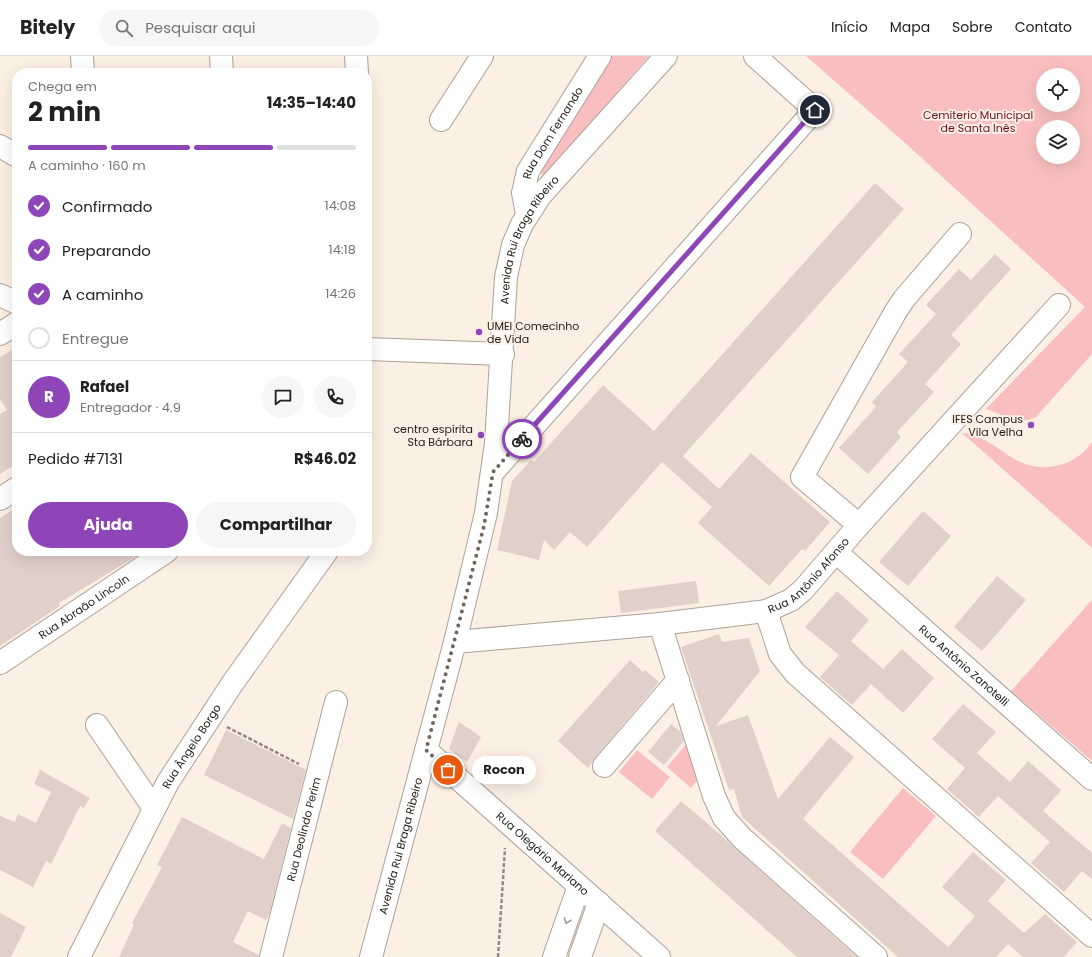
<!DOCTYPE html>
<html lang="pt">
<head>
<meta charset="utf-8">
<style>
	body { margin:0; font-family:Poppins,sans-serif; background:#f6f6f6; color:#222; height:100vh; display:flex; flex-direction:column; font-size:15px; white-space:nowrap }
	* { box-sizing:border-box; margin:0 }
	p { font-size:13px; color:#767676 }
	.icon { flex:none; width:22px; height:22px; fill:none; stroke:currentColor; stroke-width:2; stroke-linecap:round; stroke-linejoin:round }
	.map { position:relative; flex:1; overflow:hidden }
	.side { position:absolute; left:12px; top:12px; width:360px; height:488px; display:flex; flex-direction:column; background:#fff; border-radius:16px; box-shadow:0 4px 16px #0002 }
	.side>* { flex:none }
	.buttons { position:absolute; left:1036px; top:12px; display:grid; gap:8px }
	.buttons a { display:grid; place-items:center; width:44px; height:44px; border-radius:50%; background:#fff; box-shadow:0 4px 16px #0002; font-size:20px }
	.pin { position:absolute; display:grid; place-items:center; width:34px; height:34px; color:#fff; margin:-17px; border:2px solid #fff; border-radius:50%; box-shadow:0 1px 4px #0007 }
	.courier { position:absolute; display:grid; place-items:center; width:40px; height:40px; margin:-20px; border:3px solid #8d45b8; border-radius:50%; background:#fff; color:#222; box-shadow:0 1px 5px #0007 }
	.bubble { position:absolute; height:28px; border-radius:14px; background:#fff; box-shadow:0 4px 16px #0002; font-size:13px; font-weight:700; line-height:28px; text-align:center }
	.overview em { font-style:normal; font-weight:700 }
	.overview div { display:flex; flex-direction:column-reverse }
	.overview { display:flex; align-items:center; justify-content:space-between; height:68px; padding:0 16px }
	h1 { font-size:26px; font-weight:700; line-height:30px }
	.bar { display:grid; grid-template-columns:repeat(4,1fr); gap:6px 4px; align-content:center; height:48px; padding:0 16px }
	.bar i { height:5px; border-radius:3px; background:#e0e0e0 }
	.bar .on { background:#8d45b8 }
	.bar p { grid-column:span 4 }
	.line { display:flex; align-items:center; gap:10px; padding:0 16px; border-top:1px solid #e0e0e0 }
	.line div { flex:1 }
	.round { display:grid; place-items:center; flex:none; width:42px; height:42px; border-radius:21px; background:#f6f6f6 }
	ol { padding:0 16px; list-style:none }
	li { display:flex; align-items:center; gap:12px; height:44px }
	li p { margin-inline-start:auto }
	li .icon { padding:4px; border-radius:50%; background:#8d45b8; color:#fff; stroke-width:4 }
	li:last-child { color:#767676 }
	li i { width:22px; height:22px; border:2px solid #e0e0e0; border-radius:50% }
	.cta { display:flex; gap:8px; margin-top:auto; padding:8px 16px }
	.cta a { flex:1; height:46px; border-radius:24px; background:#8d45b8; color:#fff; font-size:16px; font-weight:700; line-height:46px; text-align:center }
	.cta a+a { background:#f6f6f6; color:#222 }
	header { display:flex; align-items:center; gap:24px; box-sizing:border-box; height:56px; padding:0 20px; background:#fff; border-bottom:1px solid #e0e0e0 }
	header strong { font-size:19px }
	nav { display:flex; gap:22px; margin-inline-start:auto; font-size:14px }
	.search { width:280px; height:36px; background:#f6f6f6; display:flex; align-items:center; gap:10px; box-sizing:border-box; padding:0 14px; border-radius:22px; color:#767676; font-size:15px }
	.map>svg:first-child { display:block }
	.green { fill:#f9bfc0; fill-rule:evenodd }
	.building { fill:#e1d0c9 }
	.lines { fill:none; stroke-linecap:round; stroke-linejoin:round }
	.minor-casing { stroke:#ada196; stroke-width:24 }
	.major-casing { stroke:#ada196; stroke-width:24 }
	.path { stroke:#948a83; stroke-width:2.5; stroke-dasharray:4 2; stroke-linecap:butt }
	.minor { stroke:#fff; stroke-width:22 }
	.major { stroke:#fff; stroke-width:22 }
	.oneway { stroke:#9b9997 }
	.done { stroke:#6e665f; stroke-width:4; stroke-dasharray:0 7.2 }
	.route { stroke:#8d45b8; stroke-width:5 }
	.poi-dot { fill:#8d45b8; stroke:#fcefe4; stroke-width:1.5 }
	.labels { text-anchor:middle; dominant-baseline:central; stroke-width:4; stroke-linejoin:round; paint-order:stroke }
	.park-label { font-size:11px; fill:#6b101f; stroke:#fcefe4 }
	.street-label { font-size:11px; fill:#211c18; stroke:#fcefe4 }
	.poi-label { font-size:11px; fill:#211c18; stroke:#fcefe4; text-anchor:end }
</style>
</head>
<body>
<header>
<strong>Bitely</strong>
<div class="search"><svg class="icon" aria-label="search" viewBox="0 0 24 24"><circle cx="10" cy="10" r="6"/><path d="M15 15l6 6"/></svg>Pesquisar aqui</div>
<nav><a>Início</a><a>Mapa</a><a>Sobre</a><a>Contato</a></nav>
</header>
<div class="map">
<svg width="1092" height="901" viewBox="0 0 1092 901">
	<rect width="100%" height="100%" fill="#fcefe4"/>
	<!-- green -->
	<g class="green">
		<polygon points="605,0 649,0 544,120 535,112"/>
		<path d="M806,0H1092V298L1036,361C1019,370 1003,359 986,353L1085,251L904,86ZM1043,19H1073V49H1043ZM1043,71H1073V101H1043Z"/>
		<path d="M962,377C1001,381 1013,421 1060,409C1072,406 1085,397 1092,386V492Z"/>
		<polygon points="1092,544 1092,705 1011,635"/>
		<polygon points="689,685 699,722 691,732 667,711"/>
		<polygon points="637,694 670,721 652,743 619,716"/>
		<polygon points="903,732 936,760 883,823 850,796"/>
	</g>
	<!-- building -->
	<g class="building">
		<polygon points="875,127 904,153 683,400 719,433 751,397 830,466 805,495 802,493 769,530 698,467 712,451 662,406 587,491 570,476 554,494 544,484 539,504 497,494 512,425 531,404 534,406 603,329 654,375"/>
		<polygon points="995,198 1011,213 951,279 961,288 925,328 934,336 897,376 901,381 868,418 839,392 876,351 872,346 908,306 899,298 936,258 926,249 959,213 971,224"/>
		<polygon points="17,291 17,407 0,418 0,358 7,354 0,343 0,301"/>
		<polygon points="17,451 17,495 145,495 59,547 60,550 0,590 0,462"/>
		<polygon points="923,455 951,480 908,530 879,506"/>
		<polygon points="997,520 1026,544 982,595 954,571"/>
		<polygon points="696,525 699,547 621,557 618,535"/>
		<polygon points="837,535 869,564 851,585 883,613 902,593 934,622 903,657 871,628 852,649 820,621 839,599 805,571"/>
		<polygon points="719,578 722,586 749,582 760,615 716,670 748,659 778,743 830,681 854,701 803,763 948,891 975,860 942,831 973,796 1006,824 988,845 1024,877 1045,858 1077,886 1064,901 1023,901 1008,888 996,901 898,901 742,761 734,733 729,734 681,591"/>
		<polygon points="630,604 643,616 645,614 659,626 595,702 588,712 558,685"/>
		<polygon points="963,648 996,676 977,697 1010,726 1028,705 1061,734 1043,755 1092,797 1092,823 1082,815 1064,836 1031,807 1050,786 998,740 979,761 947,733 965,712 932,683"/>
		<polygon points="459,666 481,681 467,706 449,693"/>
		<polygon points="671,668 681,676 684,685 664,709 648,696"/>
		<polygon points="226,674 306,714 293,763 204,719"/>
		<polygon points="40,714 90,742 84,752 80,750 51,808 46,805 33,831 0,814 0,760 15,766 18,758 36,767 51,736 34,728"/>
		<polygon points="681,745 706,766 857,901 797,901 655,775"/>
		<polygon points="182,761 264,803 282,767 291,772 270,856 266,864 248,855 233,886 259,899 259,901 119,901 134,869 132,867 162,811 157,809"/>
		<polygon points="0,857 26,871 11,901 0,901"/>
	</g>
	<g class="lines">
		<!-- minor casing -->
		<g class="minor-casing">
			<g id="minor">
				<polyline points="82,0 83,17"/>
				<polyline points="221,0 222,17"/>
				<polyline points="356,0 357,17"/>
				<polyline points="441,64 482,0"/>
				<polyline points="0,90 17,100"/>
				<path id="s1" d="M527,158L523,137L528,115L600,0"/>
				<polyline points="0,239 17,247"/>
				<polyline points="0,278 17,267"/>
				<polyline points="367,293 503,298"/>
				<polyline points="493,416 815,54 755,0"/>
				<polyline points="0,443 17,432"/>
				<polyline points="859,469 802,421 896,255 904,243 960,178"/>
				<path id="s2" d="M836,496L1092,723"/>
				<polyline points="766,555 780,598 795,617 1092,880"/>
				<polyline points="660,568 714,740 724,762 742,782 876,901"/>
				<path id="s3" d="M455,586L660,568L766,555L791,544L803,534L859,469L1059,249"/>
				<path id="s4" d="M0,607L167,495"/>
				<polyline points="97,669 153,751"/>
				<path id="s5" d="M426,694L659,901"/>
				<polyline points="604,710 678,624"/>
				<path id="s6" d="M79,901L168,726L232,628L327,495"/>
				<path id="s7" d="M271,901L336,646"/>
				<polyline points="554,901 579,830"/>
				<polyline points="580,901 599,847"/>
			</g>
		</g>
		<!-- major casing -->
		<g class="major-casing">
			<g id="major">
				<path id="s8" d="M371,901L455,586L486,457L496,387L506,221L513,189L522,168L540,140L666,0"/>
			</g>
		</g>
		<!-- path -->
		<g class="path">
			<polyline points="227,671 299,708"/>
			<polyline points="498,901 505,792"/>
		</g>
		<!-- minor -->
		<use href="#minor" class="minor"/>
		<!-- major -->
		<use href="#major" class="major"/>
	</g>
	<!-- one-way arrows -->
	<defs><path id="oneway-chevron" d="M-2-3.5L2.5 0L-2 3.5" fill="none" stroke-width="1.6" stroke-linecap="round" stroke-linejoin="round"/></defs>
	<use class="oneway" href="#oneway-chevron" transform="translate(567 865) rotate(109)"/>
	<g class="lines">
		<!-- done -->
		<polyline class="done" points="448,714 426,694 484,470 493,416 522,383"/>
		<!-- route -->
		<polyline class="route" points="522,383 815,54"/>
	</g>
	<!-- markers -->
	<g class="poi-dot">
		<circle cx="479" cy="276" r="4"/>
		<circle cx="1031" cy="369" r="4"/>
		<circle cx="481" cy="379" r="4"/>
	</g>
	<g class="labels">
		<!-- park labels -->
		<g class="park-label">
			<text x="978" y="59">Cemiterio Municipal<tspan x="978" dy="13">de Santa Inês</tspan></text>
		</g>
		<!-- street labels -->
		<g class="street-label">
			<text stroke="none"><textPath href="#s1" startOffset="89">Rua Dom Fernando</textPath></text>
			<text stroke="none"><textPath href="#s8" startOffset="739">Avenida Rui Braga Ribeiro</textPath></text>
			<text stroke="none"><textPath href="#s3" startOffset="369">Rua Antônio Afonso</textPath></text>
			<text stroke="none"><textPath href="#s4" startOffset="101">Rua Abraão Lincoln</textPath></text>
			<text stroke="none"><textPath href="#s2" startOffset="171">Rua Antônio Zanotelli</textPath></text>
			<text stroke="none"><textPath href="#s6" startOffset="239">Rua Ângelo Borgo</textPath></text>
			<text stroke="none"><textPath href="#s7" startOffset="132">Rua Deolindo Perim</textPath></text>
			<text stroke="none"><textPath href="#s8" startOffset="115">Avenida Rui Braga Ribeiro</textPath></text>
			<text stroke="none"><textPath href="#s5" startOffset="156">Rua Olegário Mariano</textPath></text>
		</g>
		<!-- poi labels -->
		<g class="poi-label">
			<text x="487" y="270" text-anchor="start">UMEI Comecinho<tspan x="487" dy="13">de Vida</tspan></text>
			<text x="1023" y="363">IFES Campus<tspan x="1023" dy="13">Vila Velha</tspan></text>
			<text x="473" y="373">centro espírita<tspan x="473" dy="13">Sta Bárbara</tspan></text>
		</g>
	</g>
</svg>
<div class="buttons">
<a><svg class="icon" aria-label="locate" viewBox="0 0 24 24"><circle cx="12" cy="12" r="6"/><path d="M12 2v4M12 18v4M2 12h4M18 12h4"/></svg></a>
<a><svg class="icon" aria-label="layers" viewBox="0 0 24 24"><path d="M12 4l9 5-9 5-9-5zM3 14l9 5 9-5"/></svg></a>
</div>
<div class="pin" style="left:448px;top:714px;background:#ea580c"><svg class="icon" aria-label="bag" viewBox="0 0 24 24"><path d="M5 8h14l-1 12H6zM9 8a3 3 0 0 1 6 0"/></svg></div>
<div class="pin" style="left:815px;top:54px;background:#1f2937"><svg class="icon" aria-label="home" viewBox="0 0 24 24"><path d="M3 11l9-7 9 7M6 9v11h12V9"/></svg></div>
<div class="courier" style="left:522px;top:383px"><svg class="icon" aria-label="bike" viewBox="0 0 24 24"><circle cx="6" cy="16" r="4"/><circle cx="18" cy="16" r="4"/><path d="M6 16l4-8h5l3 8M10 8l3 8H6M13 5h3"/></svg></div>
<div class="bubble" style="left:472px;top:700px;width:64px">Rocon</div>
<section class="side">
<div class="overview"><div><h1>2 min</h1><p>Chega em</p></div><em>14:35–14:40</em></div>
<div class="bar"><i class="on"></i><i class="on"></i><i class="on"></i><i></i><p>A caminho · 160 m</p></div>
<ol>
<li><svg class="icon" aria-label="check" viewBox="0 0 24 24"><path d="M5 12l5 5 9-10"/></svg>Confirmado<p>14:08</p></li>
<li><svg class="icon" aria-label="check" viewBox="0 0 24 24"><path d="M5 12l5 5 9-10"/></svg>Preparando<p>14:18</p></li>
<li><svg class="icon" aria-label="check" viewBox="0 0 24 24"><path d="M5 12l5 5 9-10"/></svg>A caminho<p>14:26</p></li>
<li><i></i>Entregue</li>
</ol>
<div class="line" style="height:72px"><b class="round" style="background:#8d45b8;color:#fff">R</b><div><b>Rafael</b><p>Entregador · 4.9</p></div><a class="round"><svg class="icon" aria-label="chat" viewBox="0 0 24 24"><path d="M4 5h16v11H9l-5 4z"/></svg></a><a class="round"><svg class="icon" aria-label="phone" viewBox="0 0 24 24"><path d="M5 4h4l2 5-3 2q2 4 5 5l2-3 5 2v4C11 20 4 13 5 4z"/></svg></a></div>
<div class="line" style="height:52px"><div>Pedido #7131</div><b>R$46.02</b></div>
<div class="cta"><a>Ajuda</a><a>Compartilhar</a></div>
</section>
</div>
</body>
</html>
